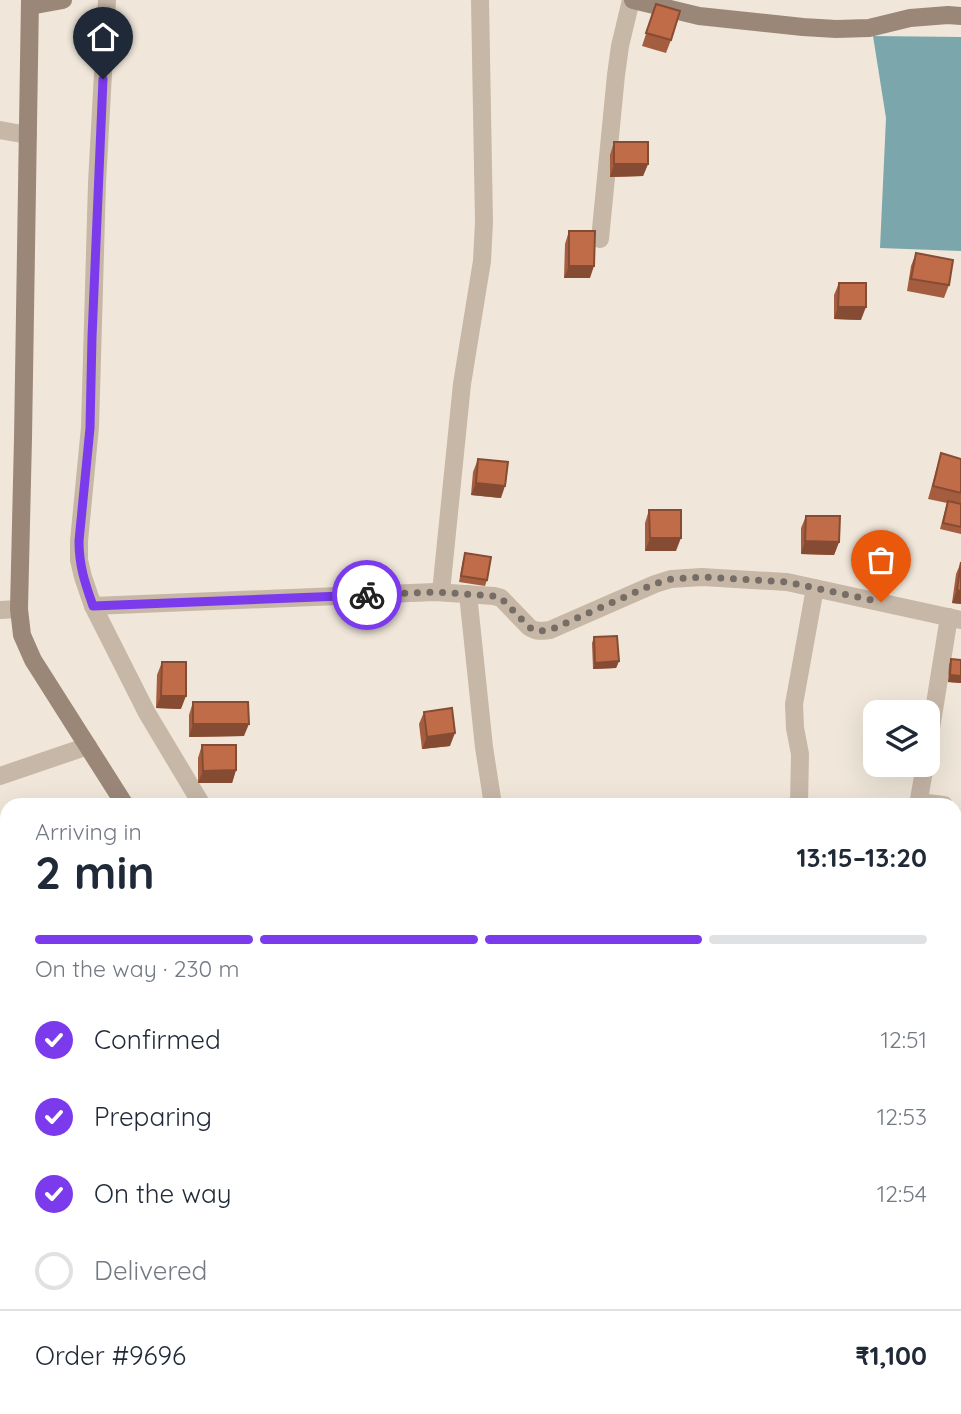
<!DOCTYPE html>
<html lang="en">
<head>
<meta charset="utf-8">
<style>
	body { margin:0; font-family:Quicksand,sans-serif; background:#f6f6f7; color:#1f2937; height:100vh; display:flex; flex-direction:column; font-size:26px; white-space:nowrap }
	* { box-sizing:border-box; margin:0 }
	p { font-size:23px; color:#747a83 }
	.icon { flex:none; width:38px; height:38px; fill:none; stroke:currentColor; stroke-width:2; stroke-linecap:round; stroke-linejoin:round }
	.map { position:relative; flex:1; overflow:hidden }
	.drawer { position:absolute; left:0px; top:798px; width:962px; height:616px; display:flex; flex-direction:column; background:#fff; border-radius:21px 21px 0 0; box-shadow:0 7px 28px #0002 }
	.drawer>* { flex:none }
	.tools { position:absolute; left:863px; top:700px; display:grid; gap:14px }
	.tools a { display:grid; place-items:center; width:77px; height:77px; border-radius:14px; background:#fff; box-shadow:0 7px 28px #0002; font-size:35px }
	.pin { position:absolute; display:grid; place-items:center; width:60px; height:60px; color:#fff; margin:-72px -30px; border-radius:50% 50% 50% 0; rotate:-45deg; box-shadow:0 0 7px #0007 }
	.pin .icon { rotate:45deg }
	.courier { position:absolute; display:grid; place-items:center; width:70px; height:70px; margin:-35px; border:5px solid #7c3aed; border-radius:50%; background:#fff; color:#222; box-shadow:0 2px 9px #0007 }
	.overview em { font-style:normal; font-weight:800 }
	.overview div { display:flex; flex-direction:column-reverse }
	.overview { display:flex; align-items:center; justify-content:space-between; height:119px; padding:0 35px }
	h1 { font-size:46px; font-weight:800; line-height:52px }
	.bar { display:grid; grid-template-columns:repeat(4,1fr); gap:10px 7px; align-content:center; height:84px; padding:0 35px }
	.bar i { height:9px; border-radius:5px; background:#e0e1e3 }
	.bar .on { background:#7c3aed }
	.bar p { grid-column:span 4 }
	.line { display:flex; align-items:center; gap:18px; padding:0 35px; border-top:2px solid #e0e1e3 }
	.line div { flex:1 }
	ol { padding:0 35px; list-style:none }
	li { display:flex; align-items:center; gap:21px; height:77px }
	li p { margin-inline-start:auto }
	li .icon { padding:7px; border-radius:50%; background:#7c3aed; color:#fff; stroke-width:4 }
	li:last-child { color:#747a83 }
	li i { width:38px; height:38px; border:4px solid #e0e1e3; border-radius:50% }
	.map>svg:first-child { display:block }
	.water { fill:#7ba7ac }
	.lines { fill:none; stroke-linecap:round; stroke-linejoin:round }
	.street { stroke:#c7b7a7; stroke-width:18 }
	.secondary { stroke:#9b8778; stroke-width:18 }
	.wall { fill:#a55d3f }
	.shaded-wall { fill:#864c33 }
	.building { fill:#c06c49; stroke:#864c33; stroke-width:2 }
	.done { stroke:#766d66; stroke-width:7; stroke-dasharray:0 12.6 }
	.route { stroke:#7c3aed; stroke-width:9 }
</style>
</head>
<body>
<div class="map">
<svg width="961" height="1414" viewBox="0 0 961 1414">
	<rect width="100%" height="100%" fill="#f0e7da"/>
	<!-- water -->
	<polygon class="water" points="873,36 961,37 961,251 880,248 886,118"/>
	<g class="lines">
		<!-- street -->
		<g class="street">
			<polyline points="107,0 97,183 90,427 79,541 79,560 83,577 93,606 147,713 202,805"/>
			<polyline points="0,130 28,135"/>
			<polyline points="600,239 616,75 620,46 631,0"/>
			<polyline points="441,592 462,384 482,261 484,222 480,0"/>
			<polyline points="468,594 484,747 493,805"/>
			<path d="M93,606L435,592L494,596L501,598L529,627C536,632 541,631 550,630L655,584L671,579L702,577L787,582L961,620"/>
			<polyline points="0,610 19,609"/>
			<polyline points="928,747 949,617"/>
			<polyline points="0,776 88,746"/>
			<polyline points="919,802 944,805"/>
			<polyline points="799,805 800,754 795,728 794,704 815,588"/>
			<polyline points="918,805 925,765"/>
			<polyline points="956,937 961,938"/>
			<polyline points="0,960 7,960"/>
			<polyline points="0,1219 7,1220"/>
			<polyline points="0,1308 7,1304"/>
			<polyline points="956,1325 961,1325"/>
			<polyline points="395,1407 397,1414"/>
			<polyline points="885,1414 885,1407"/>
		</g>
		<!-- secondary -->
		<g class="secondary">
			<polyline points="30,0 23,438 19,609 22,635 33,660 125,805"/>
			<polyline points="633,0 699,16 803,27 836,29 869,28 910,18 948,15 961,16"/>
			<polyline points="30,6 63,0"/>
			<polyline points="328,1407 330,1414"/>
		</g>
	</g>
	<!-- wall -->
	<g class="wall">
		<polygon points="656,4 671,40 666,53 642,46"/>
		<polygon points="614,142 648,164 643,176 610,177 610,155"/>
		<polygon points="569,231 590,278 564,278 565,244"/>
		<polygon points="916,253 949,285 944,298 907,291 911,266"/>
		<polygon points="839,283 861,320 834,319 834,295"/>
		<polygon points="941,453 961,459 961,534 940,529 947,503 928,499"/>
		<polygon points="478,459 501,498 471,495 473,472"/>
		<polygon points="649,510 676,551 645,551 645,523"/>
		<polygon points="806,516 839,542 834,555 801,554 801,528"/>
		<polygon points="465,553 487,580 485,586 459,582 463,560"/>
		<polygon points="961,562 961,604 952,603 956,574"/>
		<polygon points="594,637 619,661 616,668 593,669 592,643"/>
		<polygon points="951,659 961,660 961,683 948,682 949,665"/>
		<polygon points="162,662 181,709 156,708 157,675"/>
		<polygon points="193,702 244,736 189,737 189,715"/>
		<polygon points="424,712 450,746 422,749 419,724"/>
		<polygon points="202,745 236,770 232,783 198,783 198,758"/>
		<polygon points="956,813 960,829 958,835 956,835"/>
		<polygon points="959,1177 961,1220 956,1220 956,1187"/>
	</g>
	<!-- shaded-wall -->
	<g class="shaded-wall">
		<polygon points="614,164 648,164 643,176 610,177"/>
		<polygon points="569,266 594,266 590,278 564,278"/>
		<polygon points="838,307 866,307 861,320 834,319"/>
		<polygon points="476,483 505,486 501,498 471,495"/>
		<polygon points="650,538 681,538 676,551 645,551"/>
		<polygon points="805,541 839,542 834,555 801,554"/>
		<polygon points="957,590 961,591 961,604 952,603"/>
		<polygon points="619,661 616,668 593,669 595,663"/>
		<polygon points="950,675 961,676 961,683 948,682"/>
		<polygon points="161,696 186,696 181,709 156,708"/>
		<polygon points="193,724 249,724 244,736 189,737"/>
		<polygon points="455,733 450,746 422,749 427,737"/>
		<polygon points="236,770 232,783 198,783 203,771"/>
		<polygon points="959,1207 961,1207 961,1220 956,1220"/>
		<polygon points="278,1407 295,1407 276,1413"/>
	</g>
	<!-- building -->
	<g class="building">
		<polygon points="656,4 680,11 671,40 646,33"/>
		<rect x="614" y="142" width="34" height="22"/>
		<polygon points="569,231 595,231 594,266 569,266"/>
		<polygon points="916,253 953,260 949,285 911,279"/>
		<polygon points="839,283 866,283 866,307 838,307"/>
		<polygon points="941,453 961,459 961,493 933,486"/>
		<polygon points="478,459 508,462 505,486 476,483"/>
		<polygon points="948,501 961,504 961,527 943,523"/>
		<polygon points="649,510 681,510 681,538 650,538"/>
		<polygon points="806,516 840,516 839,542 805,541"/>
		<polygon points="465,553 491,557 487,580 461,576"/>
		<polygon points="961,562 961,591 957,590"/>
		<polygon points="617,636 619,661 595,663 594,637"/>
		<polygon points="951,659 961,660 961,676 950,675"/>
		<polygon points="162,662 186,662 186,696 161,696"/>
		<polygon points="193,702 248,702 249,724 193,724"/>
		<polygon points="452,708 455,733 427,737 424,712"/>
		<polygon points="202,745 236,745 236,770 203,771"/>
		<polygon points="956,813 961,814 960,829 956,828"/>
		<rect x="959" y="1177" width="2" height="30"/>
		<polygon points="450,1410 451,1414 439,1414"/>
	</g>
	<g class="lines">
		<!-- done -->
		<path class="done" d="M367,595L435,592L494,596L501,598L529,627C536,632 541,631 550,630L654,584L671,579L702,577L787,582L881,602"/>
		<!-- route -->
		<path class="route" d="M103,79L92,337L90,428L79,541C79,566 85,583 93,606L367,595"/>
	</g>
</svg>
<div class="tools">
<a><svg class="icon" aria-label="layers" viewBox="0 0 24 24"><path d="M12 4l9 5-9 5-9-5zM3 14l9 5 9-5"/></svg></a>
</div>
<div class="pin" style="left:881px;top:602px;background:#ea580c"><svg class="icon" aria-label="bag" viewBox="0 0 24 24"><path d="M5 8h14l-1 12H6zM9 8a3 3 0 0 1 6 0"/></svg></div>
<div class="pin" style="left:103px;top:79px;background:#1f2937"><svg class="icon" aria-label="home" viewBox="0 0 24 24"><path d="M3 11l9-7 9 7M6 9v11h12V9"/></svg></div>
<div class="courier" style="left:367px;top:595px"><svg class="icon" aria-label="bike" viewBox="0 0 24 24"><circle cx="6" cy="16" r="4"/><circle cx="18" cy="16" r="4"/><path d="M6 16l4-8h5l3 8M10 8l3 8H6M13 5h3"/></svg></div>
<section class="drawer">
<div class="overview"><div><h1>2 min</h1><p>Arriving in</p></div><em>13:15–13:20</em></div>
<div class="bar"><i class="on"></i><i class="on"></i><i class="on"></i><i></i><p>On the way · 230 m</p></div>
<ol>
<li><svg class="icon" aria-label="check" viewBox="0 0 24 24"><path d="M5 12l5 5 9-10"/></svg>Confirmed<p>12:51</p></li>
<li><svg class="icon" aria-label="check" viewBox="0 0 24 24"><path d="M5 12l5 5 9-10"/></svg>Preparing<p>12:53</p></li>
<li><svg class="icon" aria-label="check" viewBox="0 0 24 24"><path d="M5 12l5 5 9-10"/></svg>On the way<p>12:54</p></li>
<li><i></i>Delivered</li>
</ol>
<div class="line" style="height:91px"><div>Order #9696</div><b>₹1,100</b></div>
</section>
</div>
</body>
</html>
